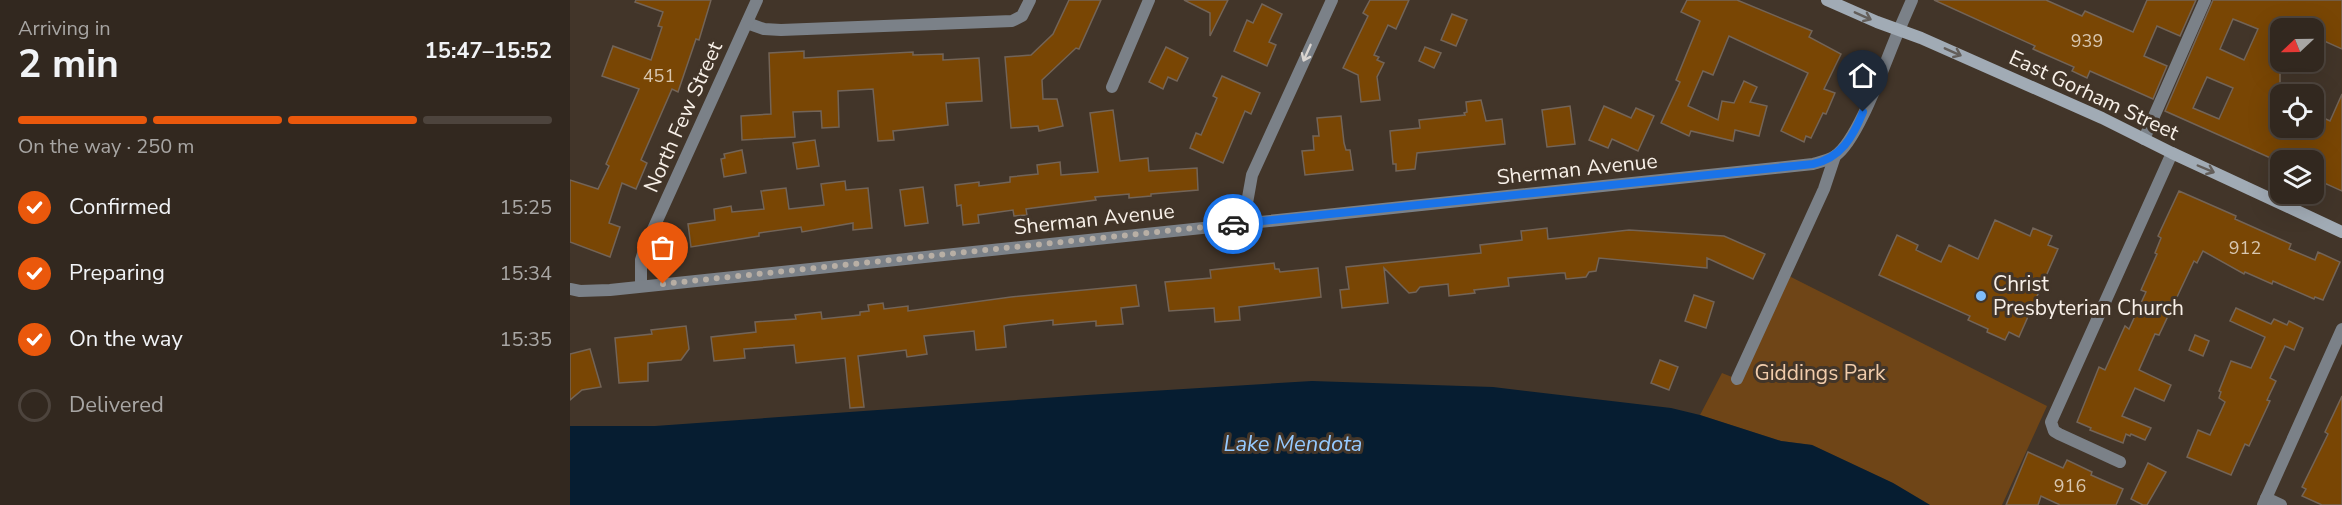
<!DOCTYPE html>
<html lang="en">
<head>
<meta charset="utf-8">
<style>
	body { margin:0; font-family:"Nunito Sans",sans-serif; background:#3d342c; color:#f1f3f6; height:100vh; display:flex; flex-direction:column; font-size:22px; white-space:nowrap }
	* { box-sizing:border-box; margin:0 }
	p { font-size:20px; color:#a8a6a4 }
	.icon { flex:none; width:33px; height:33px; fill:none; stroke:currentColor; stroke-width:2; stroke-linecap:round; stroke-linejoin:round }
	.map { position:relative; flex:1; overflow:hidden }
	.drawer { display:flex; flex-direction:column; background:#32281f; width:570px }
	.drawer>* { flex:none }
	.needle { width:39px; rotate:248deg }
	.fabs { position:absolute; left:1700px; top:18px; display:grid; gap:12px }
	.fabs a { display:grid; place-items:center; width:54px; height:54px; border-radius:12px; background:#32281f; box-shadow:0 6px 24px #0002,0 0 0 2px #4d443d; font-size:30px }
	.pin { position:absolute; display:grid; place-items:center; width:51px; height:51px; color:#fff; margin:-62px -26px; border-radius:50% 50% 50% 0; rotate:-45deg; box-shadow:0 0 6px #0007 }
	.pin .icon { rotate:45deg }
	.courier { position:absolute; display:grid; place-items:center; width:60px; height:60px; margin:-30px; border:4px solid #1a73e8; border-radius:50%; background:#fff; color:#222; box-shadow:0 2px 8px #0007 }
	.overview em { font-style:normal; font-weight:700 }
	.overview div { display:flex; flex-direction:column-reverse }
	.overview { display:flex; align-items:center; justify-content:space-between; height:102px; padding:0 18px }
	h1 { font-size:39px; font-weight:700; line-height:45px }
	.bar { display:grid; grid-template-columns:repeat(4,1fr); gap:9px 6px; align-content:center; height:72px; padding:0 18px }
	.bar i { height:8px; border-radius:4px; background:#4d443d }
	.bar .selected { background:#ea580c }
	.bar p { grid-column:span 4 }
	ol { padding:0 18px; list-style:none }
	li { display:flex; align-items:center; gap:18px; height:66px }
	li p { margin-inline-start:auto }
	li .icon { padding:6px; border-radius:50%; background:#ea580c; color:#fff; stroke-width:4 }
	li:last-child { color:#a8a6a4 }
	li i { width:33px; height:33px; border:3px solid #4d443d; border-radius:50% }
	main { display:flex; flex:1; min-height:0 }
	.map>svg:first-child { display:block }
	.green { fill:#6f4517 }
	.water { fill:#061d31 }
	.building { fill:#794604; stroke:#736457; stroke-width:1.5; fill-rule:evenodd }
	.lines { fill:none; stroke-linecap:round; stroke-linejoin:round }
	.minor { stroke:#7b8188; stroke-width:12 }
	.tertiary { stroke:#7b8188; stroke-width:12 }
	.secondary { stroke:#a1abb5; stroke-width:12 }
	.oneway { stroke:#635e5a }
	.oneway2 { stroke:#d9d4d0 }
	.done { stroke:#b8afa5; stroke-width:6; stroke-dasharray:0 10.8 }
	.route { stroke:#1a73e8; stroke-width:8 }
	.poi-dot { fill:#7fbdfa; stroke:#423529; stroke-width:2 }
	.labels { text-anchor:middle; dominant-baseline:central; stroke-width:6; stroke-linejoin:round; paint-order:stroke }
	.number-label { font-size:18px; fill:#d8c6af }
	.street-label { font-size:21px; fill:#f8f0e8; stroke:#423529 }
	.poi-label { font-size:21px; fill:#f8f0e8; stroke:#423529; text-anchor:start }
	.park-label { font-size:21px; fill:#f1ccab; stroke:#423529 }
	.water-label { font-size:22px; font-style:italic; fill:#96caff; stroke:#423529 }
</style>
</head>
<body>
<main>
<section class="drawer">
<div class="overview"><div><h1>2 min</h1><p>Arriving in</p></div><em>15:47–15:52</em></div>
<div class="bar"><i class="selected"></i><i class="selected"></i><i class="selected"></i><i></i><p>On the way · 250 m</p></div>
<ol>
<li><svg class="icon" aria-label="check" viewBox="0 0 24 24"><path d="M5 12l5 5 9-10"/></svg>Confirmed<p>15:25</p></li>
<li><svg class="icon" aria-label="check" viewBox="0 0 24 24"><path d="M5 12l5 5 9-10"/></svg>Preparing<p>15:34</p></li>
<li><svg class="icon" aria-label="check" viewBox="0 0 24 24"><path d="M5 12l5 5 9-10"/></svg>On the way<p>15:35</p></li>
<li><i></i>Delivered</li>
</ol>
</section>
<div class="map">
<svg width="1772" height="505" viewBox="0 0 1772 505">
	<rect width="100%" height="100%" fill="#423529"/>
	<!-- green -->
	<polygon class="green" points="1215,274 1477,406 1432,505 1360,505 1323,483 1242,445 1211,441 1130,415 1152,373 1167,379"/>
	<!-- water -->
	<polygon class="water" points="742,381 923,387 1101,408 1130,415 1211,441 1242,445 1323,483 1360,505 0,505 0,426 85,426 517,395"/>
	<!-- building -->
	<g class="building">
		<polygon points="66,0 141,0 129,40 126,39 108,92 102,89 71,160 77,163 66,189 52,183 39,223 50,227 40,257 0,242 0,180 28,189 39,166 36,164 69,89 32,76 43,46 81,60 92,27 88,26 93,12 65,2"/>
		<polygon points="499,0 531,0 509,49 506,48 472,80 473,99 487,99 493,126 469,131 468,126 441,128 435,57 461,55 483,34"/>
		<polygon points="614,0 658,0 640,36 640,13"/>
		<polygon points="800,0 839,0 826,29 818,25 804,55 809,57 807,60 814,63 807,77 810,100 791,102 788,75 773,68 798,16 793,13"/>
		<polygon points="1117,0 1167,0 1242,31 1239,37 1271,54 1254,89 1265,93 1256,114 1253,113 1241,138 1236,136 1234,142 1211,131 1238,73 1159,36 1143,75 1133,71 1118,106 1148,120 1152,101 1164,103 1174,81 1187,87 1180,102 1197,106 1189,136 1165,130 1163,141 1121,131 1119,136 1091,123 1110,82 1106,80 1130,21 1111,12"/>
		<polygon points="1364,0 1476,0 1512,16 1515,11 1563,32 1577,0 1626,0 1610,36 1587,26 1574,56 1597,66 1583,99 1520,71 1517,78 1502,71 1504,67 1463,49 1465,46"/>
		<path d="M1643,0H1772V49L1743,36V28H1710V62H1714L1710,70V128H1743V113L1760,121L1772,94V191L1743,178V160H1705L1595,111ZM1663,19L1688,29L1674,60L1650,49ZM1637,77L1663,88L1649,119L1623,108Z"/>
		<polygon points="692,4 712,14 699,42 706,45 697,66 664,51 677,20 683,23"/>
		<polygon points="882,14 897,20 886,46 871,40"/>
		<polygon points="596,47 618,58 607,81 598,77 593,89 579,82"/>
		<polygon points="855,47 871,53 864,68 849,61"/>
		<polygon points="234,51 234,58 343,52 343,55 373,54 373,60 409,58 412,101 376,103 378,125 323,131 324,140 308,141 303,89 268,91 269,127 252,128 251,111 223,112 225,137 172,140 171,116 201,114 199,53"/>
		<polygon points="652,76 690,93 681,114 675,111 653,163 620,148 626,133 631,135 647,98 643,96"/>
		<polygon points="911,100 916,121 932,119 935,144 847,153 845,169 826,171 826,164 823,164 820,131 850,128 849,120 895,115 894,113 897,112 896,102"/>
		<polygon points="1000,106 1005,144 977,147 972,110"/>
		<polygon points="1034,106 1061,118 1066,108 1084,116 1068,151 1042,139 1038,148 1019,140"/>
		<polygon points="543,110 550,161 578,158 579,171 627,168 628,190 581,194 581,196 559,198 559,194 525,197 526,200 463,208 456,209 457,215 444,216 443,210 408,215 409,223 393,225 391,205 387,206 385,185 409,182 409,186 440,182 440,177 468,174 467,165 490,162 491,175 528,172 520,113"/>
		<polygon points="771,116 774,143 776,150 780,150 783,170 735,175 732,151 744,150 743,136 749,136 747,118"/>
		<polygon points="245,140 249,166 227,169 223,143"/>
		<polygon points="172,150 176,173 154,177 151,159 155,158 154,154"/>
		<polygon points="275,181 276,190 298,188 302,228 283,230 283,223 232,232 231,227 189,233 189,236 121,247 118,224 145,220 144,209 161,206 162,212 194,209 191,191 216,188 219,209 254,205 251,184"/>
		<polygon points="353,187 358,223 335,226 330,190"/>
		<polygon points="1609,191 1666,216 1665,219 1721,244 1719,249 1745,260 1748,252 1770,262 1753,300 1745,297 1744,299 1703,281 1702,284 1675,272 1674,274 1633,251 1627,263 1624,261 1589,335 1585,334 1569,370 1601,385 1594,401 1565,388 1552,416 1581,428 1575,440 1561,434 1560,436 1556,434 1553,443 1520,430 1521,428 1507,422 1529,367 1535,370 1555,326 1559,329 1576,292 1571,290 1587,254 1585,253 1591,238 1588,236"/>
		<polygon points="1425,220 1460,236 1463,228 1482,236 1478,245 1488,249 1449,337 1439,332 1435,340 1417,332 1418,329 1398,320 1400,316 1309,275 1327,235 1348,245 1346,250 1371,262 1379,245 1408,259"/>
		<polygon points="977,228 978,239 1059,230 1154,236 1195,254 1183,279 1137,258 1137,268 1029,258 1026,271 1019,272 1016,277 996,279 995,273 991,273 938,278 939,286 904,290 905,293 879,296 878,284 850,287 846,292 839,293 814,268 818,303 772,308 770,290 779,289 776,267 911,253 910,245 952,240 951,231"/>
		<polygon points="704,263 705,269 709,269 710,272 748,268 751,297 669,307 670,320 645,322 644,308 599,311 595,282 641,278 640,270"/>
		<polygon points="566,285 569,306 551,308 553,324 526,326 526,321 483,325 483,320 438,325 434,326 436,347 406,350 404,331 354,336 357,354 337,357 336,350 288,356 294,407 280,408 275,358 226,363 224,345 174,349 175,358 144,361 141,337 186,332 185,322 226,319 225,315 251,312 252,319 290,315 290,312 299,311 298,305 313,303 314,309 338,306 338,311 441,297"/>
		<polygon points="1124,295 1144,302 1136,328 1115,321"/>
		<polygon points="1666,308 1701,324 1704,319 1717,325 1719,321 1733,328 1724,350 1715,346 1700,378 1706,381 1697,400 1700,401 1679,446 1675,444 1661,475 1617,457 1628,430 1640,435 1655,402 1649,398 1651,392 1649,391 1661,361 1681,368 1695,337 1660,321"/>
		<polygon points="116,326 119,349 111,360 78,363 78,381 49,383 45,338 82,334 81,330"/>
		<polygon points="1625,335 1639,341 1633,356 1619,350"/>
		<polygon points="20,349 31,387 12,390 0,400 0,354"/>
		<polygon points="1090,360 1108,367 1099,390 1081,383"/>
		<polygon points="1772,396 1772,505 1752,505 1732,496 1736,489 1732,487 1758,434 1755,432"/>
		<polygon points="1458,452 1493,468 1497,460 1522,472 1521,475 1553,489 1546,505 1490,505 1471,496 1468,505 1436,505"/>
		<polygon points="1578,463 1596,472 1577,505 1573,505 1561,499"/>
	</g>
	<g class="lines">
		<!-- minor -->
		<g class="minor">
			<polyline points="177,23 194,29 211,30 442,21 452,16 460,0"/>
			<polyline points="1329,30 1342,0"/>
			<polyline points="542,87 579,0"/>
			<polyline points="1574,139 1635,0"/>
			<polyline points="678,222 677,203 682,175 762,0"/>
			<polyline points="71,286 71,260 75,247 187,0"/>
			<polyline points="1167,379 1254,189 1265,156"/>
			<polyline points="1550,462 1489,434 1484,431 1481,422 1602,153"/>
			<polyline points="1696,498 1711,505"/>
			<polyline points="1693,505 1772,329"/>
		</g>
		<!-- tertiary -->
		<path class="tertiary" d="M0,289L10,291L40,290L1243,164C1250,162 1259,160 1265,156C1289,140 1316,59 1329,30"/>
		<!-- secondary -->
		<polyline class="secondary" points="1257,0 1307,22 1351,38 1532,118 1602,153 1772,232"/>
	</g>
	<!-- one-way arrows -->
	<defs><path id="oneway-shaft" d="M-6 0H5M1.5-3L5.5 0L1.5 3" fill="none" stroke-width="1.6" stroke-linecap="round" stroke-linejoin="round" transform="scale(1.5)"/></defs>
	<g class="oneway">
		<use href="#oneway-shaft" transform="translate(1293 16) rotate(24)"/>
		<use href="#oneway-shaft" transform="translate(1383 52) rotate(24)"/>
		<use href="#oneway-shaft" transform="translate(1636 169) rotate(23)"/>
	</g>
	<use class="oneway2" href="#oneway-shaft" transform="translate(737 53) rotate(114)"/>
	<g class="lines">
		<!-- done -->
		<polyline class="done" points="93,284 663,224"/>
		<!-- route -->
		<path class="route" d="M663,224L1243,164C1271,158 1283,137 1293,112"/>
	</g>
	<!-- markers -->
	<circle class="poi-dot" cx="1411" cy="296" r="6"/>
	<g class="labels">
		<!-- number labels -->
		<g class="number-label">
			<text x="1517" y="41">939</text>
			<text x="89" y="76">451</text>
			<text x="1675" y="248">912</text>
			<text x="1500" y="486">916</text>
		</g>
		<!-- street labels -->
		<g class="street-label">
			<text transform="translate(1524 95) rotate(25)">East Gorham Street</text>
			<text transform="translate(113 117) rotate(-66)">North Few Street</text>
			<text transform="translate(1007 169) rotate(-6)">Sherman Avenue</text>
			<text transform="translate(524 219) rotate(-6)">Sherman Avenue</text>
		</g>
		<!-- poi labels -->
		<g class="poi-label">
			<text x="1423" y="284">Christ<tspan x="1423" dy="24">Presbyterian Church</tspan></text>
		</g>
		<!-- park labels -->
		<g class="park-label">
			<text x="1250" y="373">Giddings Park</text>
		</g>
		<!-- water labels -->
		<g class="water-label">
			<text x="723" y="444">Lake Mendota</text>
		</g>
	</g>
</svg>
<div class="fabs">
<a><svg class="needle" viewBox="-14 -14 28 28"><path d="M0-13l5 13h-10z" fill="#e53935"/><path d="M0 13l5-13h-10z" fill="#a8a6a4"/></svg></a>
<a><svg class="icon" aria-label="locate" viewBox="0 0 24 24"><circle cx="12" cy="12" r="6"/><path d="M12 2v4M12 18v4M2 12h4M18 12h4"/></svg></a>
<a><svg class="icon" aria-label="layers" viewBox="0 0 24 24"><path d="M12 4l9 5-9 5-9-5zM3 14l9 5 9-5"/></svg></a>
</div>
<div class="pin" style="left:93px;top:284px;background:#ea580c"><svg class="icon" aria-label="bag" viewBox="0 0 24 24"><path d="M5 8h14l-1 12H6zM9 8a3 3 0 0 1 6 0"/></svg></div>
<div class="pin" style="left:1293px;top:112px;background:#1f2937"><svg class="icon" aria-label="home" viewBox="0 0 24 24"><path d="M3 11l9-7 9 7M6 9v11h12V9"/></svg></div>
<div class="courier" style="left:663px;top:224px"><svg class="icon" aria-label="car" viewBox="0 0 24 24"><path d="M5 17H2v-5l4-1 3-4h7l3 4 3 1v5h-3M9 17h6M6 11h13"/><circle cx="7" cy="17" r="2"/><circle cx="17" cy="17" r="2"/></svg></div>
</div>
</main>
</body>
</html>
